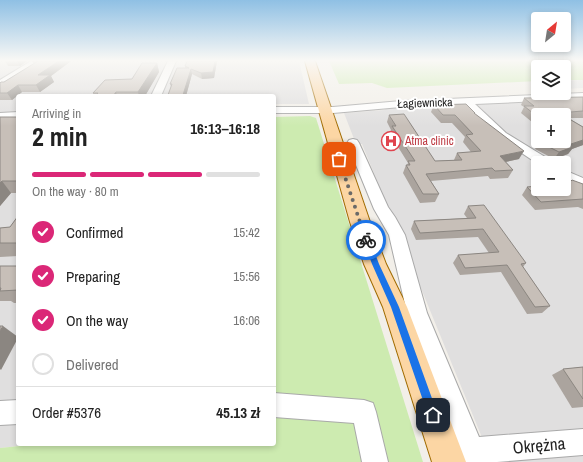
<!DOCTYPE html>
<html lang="en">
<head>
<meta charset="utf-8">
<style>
	body { margin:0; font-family:"Archivo Narrow",sans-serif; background:#f2f2f2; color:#222; height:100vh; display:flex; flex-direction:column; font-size:15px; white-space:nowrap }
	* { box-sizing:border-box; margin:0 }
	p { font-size:13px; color:#767676 }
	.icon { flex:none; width:22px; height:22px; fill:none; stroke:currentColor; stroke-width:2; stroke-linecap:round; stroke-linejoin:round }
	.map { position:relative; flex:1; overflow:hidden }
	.details { position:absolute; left:16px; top:94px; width:260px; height:352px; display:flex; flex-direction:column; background:#fff; border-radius:4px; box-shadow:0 2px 6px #0003 }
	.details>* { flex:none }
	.needle { width:26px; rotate:30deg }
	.buttons { position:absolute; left:531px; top:12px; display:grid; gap:8px }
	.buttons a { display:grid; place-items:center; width:40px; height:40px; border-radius:4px; background:#fff; box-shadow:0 2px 6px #0003; font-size:20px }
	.pin { position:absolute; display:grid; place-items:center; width:34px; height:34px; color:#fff; margin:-17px; border-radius:8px; box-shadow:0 2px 6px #0006 }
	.courier { position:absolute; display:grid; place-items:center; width:40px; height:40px; margin:-20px; border:3px solid #1a73e8; border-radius:50%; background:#fff; color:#222; box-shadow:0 1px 5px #0007 }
	.headline em { font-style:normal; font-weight:800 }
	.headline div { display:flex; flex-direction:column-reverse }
	.headline { display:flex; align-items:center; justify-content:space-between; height:68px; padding:0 16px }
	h1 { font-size:26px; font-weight:800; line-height:30px }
	.bar { display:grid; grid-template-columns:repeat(4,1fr); gap:6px 4px; align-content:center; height:48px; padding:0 16px }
	.bar i { height:5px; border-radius:3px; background:#e0e0e0 }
	.bar .on { background:#db2777 }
	.bar p { grid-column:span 4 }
	.line { display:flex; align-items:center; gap:10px; padding:0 16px; border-top:1px solid #e0e0e0 }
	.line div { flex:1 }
	ol { padding:0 16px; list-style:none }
	li { display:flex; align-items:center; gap:12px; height:44px }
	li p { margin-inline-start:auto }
	li .icon { padding:4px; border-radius:50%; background:#db2777; color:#fff; stroke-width:4 }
	li:last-child { color:#767676 }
	li i { width:22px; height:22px; border:2px solid #e0e0e0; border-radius:50% }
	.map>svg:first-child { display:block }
	.residential { fill:#e0dfdf; fill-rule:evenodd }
	.grass { fill:#cdebb0 }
	.parking { fill:#e2e2e2 }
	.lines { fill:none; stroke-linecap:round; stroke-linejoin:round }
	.minor-casing { stroke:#a9a9a9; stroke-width:2 }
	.major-casing { stroke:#a06b00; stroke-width:2 }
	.minor { fill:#fff; fill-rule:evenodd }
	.major { fill:#fcd6a4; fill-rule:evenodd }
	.wall { fill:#aba49e }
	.shaded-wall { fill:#8b8681 }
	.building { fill:#c7bfb8; stroke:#8b8681 }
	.route { fill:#1a73e8 }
	.done { stroke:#6b6a68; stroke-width:4; stroke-dasharray:0 7.2 }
	.labels { text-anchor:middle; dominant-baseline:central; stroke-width:4; stroke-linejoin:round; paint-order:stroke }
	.far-street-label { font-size:12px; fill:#222; stroke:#fff }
	.far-health-label { font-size:12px; fill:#be3a42; stroke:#fff; text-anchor:start }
	.near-street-label { font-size:17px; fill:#222; stroke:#fff }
</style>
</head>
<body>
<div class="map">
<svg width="583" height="462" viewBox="0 0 583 462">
	<rect width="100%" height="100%" fill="#f2efe9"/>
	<!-- residential -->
	<g class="residential">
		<polygon points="0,61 299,61 309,104 274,104 274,96 18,96 18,444 39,444 0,448"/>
		<path d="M583,99V462H492L362,144H356L344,113L384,110L387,108ZM538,115H564V141H538ZM538,163H564V189H538Z"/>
	</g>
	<!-- grass -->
	<g class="grass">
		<polygon points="329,61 583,61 583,80 564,80 564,67 538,67 538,81 387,88 372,83 339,84"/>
		<polygon points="310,116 316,118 423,462 0,462 0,448 39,444 274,444 274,117"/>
	</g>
	<!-- parking -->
	<polygon class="parking" points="583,80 583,88 564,89 564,81"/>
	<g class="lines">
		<!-- minor casing -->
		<g class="minor-casing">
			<g id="minor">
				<polygon points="31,61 41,61 0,87 0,80"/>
				<polygon points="168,61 176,61 161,96 151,96"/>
				<polygon points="583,93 583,99 475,104 506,133 550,160 551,163 538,164 498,137 464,104 401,107 333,113 274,113 274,107 333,107 401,101"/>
				<polygon points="18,112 18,118 0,119 0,113"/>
				<polygon points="353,139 357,140 359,143 388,207 395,217 405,235 427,313 479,437 583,429 583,455 497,462 463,462 407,313 389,235 374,209 347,143 349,140"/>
				<polygon points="564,170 583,178 583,188 564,179"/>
				<polygon points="274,393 364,400 373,403 376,412 388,462 362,462 354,423 274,417"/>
				<polygon points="18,400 18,424 0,425 0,401"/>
			</g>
		</g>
		<!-- major casing -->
		<g class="major-casing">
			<polygon id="major" points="305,61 315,61 370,222 386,264 407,307 466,462 432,462 383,307 364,264 350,222"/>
		</g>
		<!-- minor -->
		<use href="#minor" class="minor"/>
		<!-- major -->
		<use href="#major" class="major"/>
	</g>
	<!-- wall -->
	<g class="wall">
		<polygon points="5,61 27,61 20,66 8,66"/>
		<polygon points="32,61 71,61 51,76 54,82 40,92 22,92 12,100 0,100 0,83 4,82 34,64"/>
		<polygon points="187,61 217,61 214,78 202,79 192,74 186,96 168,96 171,87 170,84 185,68 185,66"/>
		<polygon points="157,63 159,72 145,96 94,96 93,93 132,79"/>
		<polygon points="583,97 583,118 569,118 583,127 583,145 572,149 568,154 554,159 535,149 539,142 564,141 564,115 538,115 538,127 521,113 524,107 521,105 524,98"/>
		<polygon points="434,105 475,113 475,114 519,159 506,162 513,170 508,178 490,179 488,176 431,181 439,194 435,202 420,203 403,173 406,165 407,165 408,163 390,134 391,130 387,122 389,115 435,161 454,160 457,153 471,152 463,142 465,137 452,123 441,123 431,112"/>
		<polygon points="0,117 18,117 18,193 11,193 0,206"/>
		<polygon points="568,184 583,184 583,209 578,207 535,210 522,195 527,187"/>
		<polygon points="468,206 526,263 523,267 550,306 542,313 527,314 501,272 460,275 453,263 458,255 489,253 478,237 416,240 411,229 414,221 467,218 464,214"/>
		<polygon points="18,216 18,256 0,257 0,228 10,227"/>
		<polygon points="0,266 18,266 18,303 14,303 11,301 0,301"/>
		<polygon points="583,367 583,407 572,408 552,375 563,369"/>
	</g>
	<!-- shaded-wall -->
	<g class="shaded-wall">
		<polygon points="17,61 27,61 20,66"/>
		<polygon points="59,61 71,61 51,76 54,82 40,92 36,85 38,75"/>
		<polygon points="215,61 217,61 214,78 202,79 201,73"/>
		<polygon points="157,63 159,72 145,96 139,96 138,92"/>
		<polygon points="191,69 192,74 186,96 183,96 183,95"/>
		<polygon points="18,85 22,92 12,100 7,93"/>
		<polygon points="116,92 117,96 113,96"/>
		<polygon points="583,140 583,145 572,149 568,154 554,159 559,152 568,145"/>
		<polygon points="524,151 519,159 495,164 500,156"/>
		<polygon points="2,181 11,193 0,206 0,183"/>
		<polygon points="3,326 18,337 18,338 1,370 0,369 0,331"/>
	</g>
	<!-- building -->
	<g class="building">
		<polygon points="38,61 59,61 38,75 50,75 36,85 18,85 7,93 0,93 0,83 1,82 4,82"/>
		<polygon points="187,61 215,61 213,72 201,73 191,69 183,95 168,95 172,84 170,84 177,68 189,68 185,66"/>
		<polygon points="142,63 157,63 138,92 116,92 113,96 95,96 98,93 93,93 105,80 132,79"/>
		<polygon points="583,97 583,111 558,113 562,115 538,115 538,117 524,106 534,106 524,98"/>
		<polygon points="466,104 475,113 474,113 524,151 500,156 513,170 495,171 492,168 426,174 439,194 423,194 406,165 410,165 408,161 415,161 392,126 396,126 389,115 404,114 435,161 462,160 457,153 481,151 466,135 473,134 455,115 443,115 434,105"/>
		<polygon points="564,116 583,127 583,140 568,145 573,147 559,152 539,142 543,141 564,141"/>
		<polygon points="0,117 18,117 18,181 2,181 0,183"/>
		<polygon points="572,180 583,184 583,199 541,202 527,187 538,186 538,189 564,189 564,182 568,184"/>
		<polygon points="484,205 526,263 521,264 550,306 535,307 507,265 465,268 458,255 499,252 483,229 420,233 414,221 476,218 468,206"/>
		<polygon points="18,216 18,243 0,243 0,228 10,227"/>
		<polygon points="0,266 18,266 18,290 0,291 1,288 0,288"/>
		<polygon points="0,326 3,326 0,331"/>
		<polygon points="583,367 583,399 563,369"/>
	</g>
	<!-- sky -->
	<linearGradient id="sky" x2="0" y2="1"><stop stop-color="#8fc0e4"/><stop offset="0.48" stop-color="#f9f8f5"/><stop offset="1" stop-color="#f9f8f5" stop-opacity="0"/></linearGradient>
	<rect width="583" height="126" fill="url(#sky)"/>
	<!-- route -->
	<polygon class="route" points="366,237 370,240 379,264 399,307 438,415 437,419 433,420 429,419 428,415 391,307 372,264 363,240"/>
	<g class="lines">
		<!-- done -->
		<polyline class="done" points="339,159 366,240"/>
	</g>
	<!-- icons -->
	<defs>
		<g id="hospital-ring" transform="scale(1)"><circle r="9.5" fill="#fff" stroke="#e0444e" stroke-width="1.5"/><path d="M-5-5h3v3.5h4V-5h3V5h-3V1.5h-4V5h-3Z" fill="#e0444e"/></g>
	</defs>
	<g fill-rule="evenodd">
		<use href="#hospital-ring" x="391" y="141"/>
	</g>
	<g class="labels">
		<!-- far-street labels -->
		<g class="far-street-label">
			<text transform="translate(425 103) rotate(-2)">Łagiewnicka</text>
		</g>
		<!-- far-health labels -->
		<g class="far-health-label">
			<text x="405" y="141">Atma clinic</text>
		</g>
		<!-- near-street labels -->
		<g class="near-street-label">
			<text transform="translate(539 445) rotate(-5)">Okrężna</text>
		</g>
	</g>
</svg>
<div class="buttons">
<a><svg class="needle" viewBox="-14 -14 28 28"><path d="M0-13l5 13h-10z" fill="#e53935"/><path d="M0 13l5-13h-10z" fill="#767676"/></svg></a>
<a><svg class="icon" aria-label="layers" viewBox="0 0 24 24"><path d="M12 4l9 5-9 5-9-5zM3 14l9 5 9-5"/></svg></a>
<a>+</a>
<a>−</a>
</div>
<div class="pin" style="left:339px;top:159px;background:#ea580c"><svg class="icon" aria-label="bag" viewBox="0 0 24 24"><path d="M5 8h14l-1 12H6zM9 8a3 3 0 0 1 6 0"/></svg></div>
<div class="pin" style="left:433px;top:415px;background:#1f2937"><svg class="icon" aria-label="home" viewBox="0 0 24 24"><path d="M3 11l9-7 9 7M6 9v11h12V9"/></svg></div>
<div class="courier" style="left:366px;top:240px"><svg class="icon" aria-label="bike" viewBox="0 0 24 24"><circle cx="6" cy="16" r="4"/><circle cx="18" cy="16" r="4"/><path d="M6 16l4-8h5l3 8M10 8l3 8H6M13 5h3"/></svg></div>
<section class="details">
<div class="headline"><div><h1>2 min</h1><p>Arriving in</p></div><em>16:13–16:18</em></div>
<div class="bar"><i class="on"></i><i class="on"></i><i class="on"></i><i></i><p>On the way · 80 m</p></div>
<ol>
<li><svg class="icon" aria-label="check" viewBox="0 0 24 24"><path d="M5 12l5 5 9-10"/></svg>Confirmed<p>15:42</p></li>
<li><svg class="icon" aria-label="check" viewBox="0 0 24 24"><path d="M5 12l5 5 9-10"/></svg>Preparing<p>15:56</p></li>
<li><svg class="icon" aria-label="check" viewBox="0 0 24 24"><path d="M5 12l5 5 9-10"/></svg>On the way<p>16:06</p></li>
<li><i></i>Delivered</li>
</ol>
<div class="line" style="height:52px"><div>Order #5376</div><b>45.13 zł</b></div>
</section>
</div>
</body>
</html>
